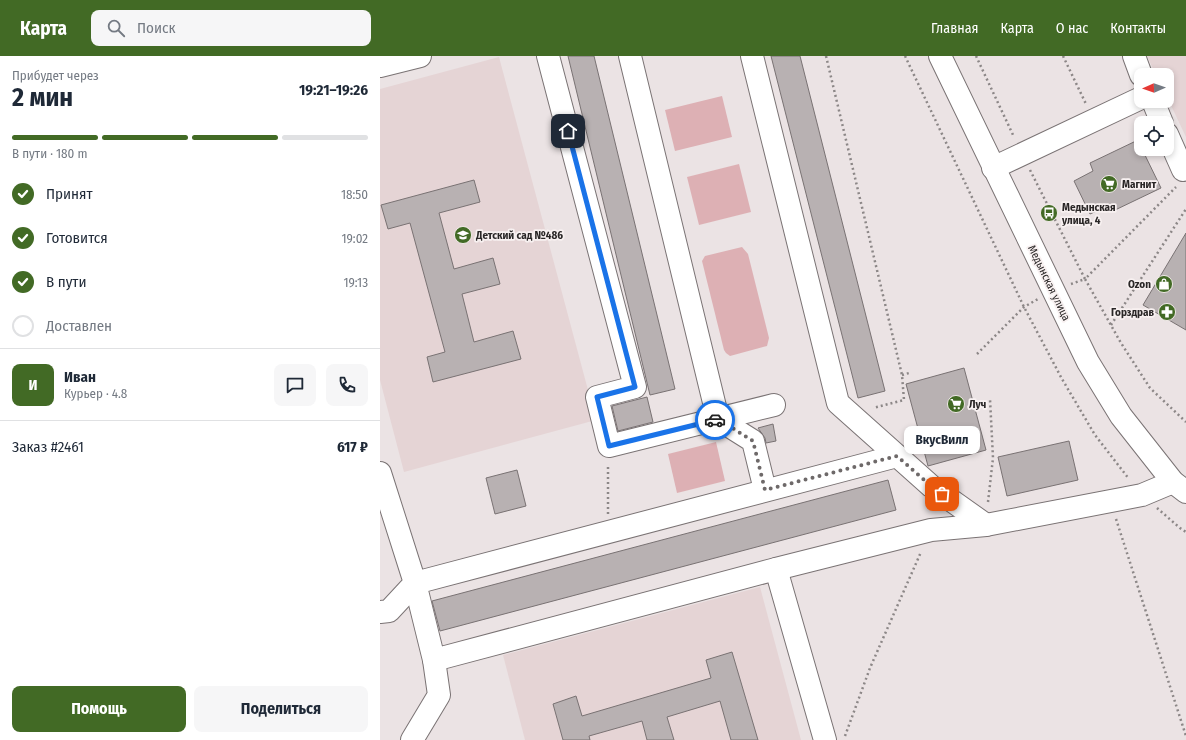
<!DOCTYPE html>
<html lang="ru">
<head>
<meta charset="utf-8">
<style>
	body { margin:0; font-family:"Fira Sans Condensed",sans-serif; background:#f6f6f7; color:#1f2937; height:100vh; display:flex; flex-direction:column; font-size:15px; white-space:nowrap }
	* { box-sizing:border-box; margin:0 }
	p { font-size:13px; color:#747a83 }
	.icon { flex:none; width:22px; height:22px; fill:none; stroke:currentColor; stroke-width:2; stroke-linecap:round; stroke-linejoin:round }
	.map { position:relative; flex:1; overflow:hidden }
	.sheet { display:flex; flex-direction:column; background:#fff; width:380px }
	.sheet>* { flex:none }
	.needle { width:26px; rotate:268deg }
	.fabs { position:absolute; left:754px; top:12px; display:grid; gap:8px }
	.fabs a { display:grid; place-items:center; width:40px; height:40px; border-radius:8px; background:#fff; box-shadow:0 2px 6px #0003; font-size:20px }
	.pin { position:absolute; display:grid; place-items:center; width:34px; height:34px; color:#fff; margin:-17px; border-radius:8px; box-shadow:0 2px 6px #0006 }
	.courier { position:absolute; display:grid; place-items:center; width:40px; height:40px; margin:-20px; border:3px solid #1a73e8; border-radius:50%; background:#fff; color:#222; box-shadow:0 1px 5px #0007 }
	.bubble { position:absolute; height:28px; border-radius:8px; background:#fff; box-shadow:0 2px 6px #0003; font-size:13px; font-weight:700; line-height:28px; text-align:center }
	.head em { font-style:normal; font-weight:700 }
	.head div { display:flex; flex-direction:column-reverse }
	.head { display:flex; align-items:center; justify-content:space-between; height:68px; padding:0 12px }
	h1 { font-size:26px; font-weight:700; line-height:30px }
	.bar { display:grid; grid-template-columns:repeat(4,1fr); gap:6px 4px; align-content:center; height:48px; padding:0 12px }
	.bar i { height:5px; border-radius:3px; background:#e0e1e3 }
	.bar .selected { background:#426a25 }
	.bar p { grid-column:span 4 }
	.line { display:flex; align-items:center; gap:10px; padding:0 12px; border-top:1px solid #e0e1e3 }
	.line div { flex:1 }
	.round { display:grid; place-items:center; flex:none; width:42px; height:42px; border-radius:8px; background:#f6f6f7 }
	ol { padding:0 12px; list-style:none }
	li { display:flex; align-items:center; gap:12px; height:44px }
	li p { margin-inline-start:auto }
	li .icon { padding:4px; border-radius:50%; background:#426a25; color:#fff; stroke-width:4 }
	li:last-child { color:#747a83 }
	li i { width:22px; height:22px; border:2px solid #e0e1e3; border-radius:50% }
	.button { display:flex; gap:8px; margin-top:auto; padding:8px 12px }
	.button a { flex:1; height:46px; border-radius:8px; background:#426a25; color:#fff; font-size:16px; font-weight:700; line-height:46px; text-align:center }
	.button a+a { background:#f6f6f7; color:#1f2937 }
	header { display:flex; align-items:center; gap:24px; box-sizing:border-box; height:56px; padding:0 20px; background:#426a25; color:#fff }
	header strong { font-size:19px }
	nav { display:flex; gap:22px; margin-inline-start:auto; font-size:14px }
	.search { width:280px; height:36px; background:#f6f6f7; display:flex; align-items:center; gap:10px; box-sizing:border-box; padding:0 14px; border-radius:8px; color:#747a83; font-size:15px }
	main { display:flex; flex:1; min-height:0 }
	.map>svg:first-child { display:block }
	.built { fill:#e5d4d5 }
	.green { fill:#ddb0b4 }
	.building { fill:#b8b1b2; stroke:#797273 }
	.lines { fill:none; stroke-linecap:round; stroke-linejoin:round }
	.minor-casing { stroke:#7a7374; stroke-width:24 }
	.path { stroke:#8c8787; stroke-width:2.5; stroke-dasharray:2 3; stroke-linecap:butt }
	.minor { stroke:#fff; stroke-width:22 }
	.done { stroke:#6e6969; stroke-width:4; stroke-dasharray:0 7.2 }
	.route { stroke:#1a73e8; stroke-width:5 }
	.labels { text-anchor:middle; dominant-baseline:central; stroke-width:3.5; stroke-linejoin:round; paint-order:stroke }
	.poi-label { font-size:11px; font-weight:bold; fill:#2a2727; stroke:#f8f1f1; text-anchor:start }
	.street-label { font-size:11px; fill:#2a2727; stroke:#f8f1f1 }
</style>
</head>
<body>
<header>
<strong>Карта</strong>
<div class="search"><svg class="icon" aria-label="search" viewBox="0 0 24 24"><circle cx="10" cy="10" r="6"/><path d="M15 15l6 6"/></svg>Поиск</div>
<nav><a>Главная</a><a>Карта</a><a>О нас</a><a>Контакты</a></nav>
</header>
<main>
<section class="sheet">
<div class="head"><div><h1>2 мин</h1><p>Прибудет через</p></div><em>19:21–19:26</em></div>
<div class="bar"><i class="selected"></i><i class="selected"></i><i class="selected"></i><i></i><p>В пути · 180 m</p></div>
<ol>
<li><svg class="icon" aria-label="check" viewBox="0 0 24 24"><path d="M5 12l5 5 9-10"/></svg>Принят<p>18:50</p></li>
<li><svg class="icon" aria-label="check" viewBox="0 0 24 24"><path d="M5 12l5 5 9-10"/></svg>Готовится<p>19:02</p></li>
<li><svg class="icon" aria-label="check" viewBox="0 0 24 24"><path d="M5 12l5 5 9-10"/></svg>В пути<p>19:13</p></li>
<li><i></i>Доставлен</li>
</ol>
<div class="line" style="height:72px"><b class="round" style="background:#426a25;color:#fff">И</b><div><b>Иван</b><p>Курьер · 4.8</p></div><a class="round"><svg class="icon" aria-label="chat" viewBox="0 0 24 24"><path d="M4 5h16v11H9l-5 4z"/></svg></a><a class="round"><svg class="icon" aria-label="phone" viewBox="0 0 24 24"><path d="M5 4h4l2 5-3 2q2 4 5 5l2-3 5 2v4C11 20 4 13 5 4z"/></svg></a></div>
<div class="line" style="height:52px"><div>Заказ #2461</div><b>617 ₽</b></div>
<div class="button"><a>Помощь</a><a>Поделиться</a></div>
</section>
<div class="map">
<svg width="806" height="684" viewBox="0 0 806 684">
	<rect width="100%" height="100%" fill="#ebe3e4"/>
	<!-- built -->
	<g class="built">
		<polygon points="767,0 806,0 806,81 787,41 787,19 776,19"/>
		<polygon points="119,1 216,364 24,416 0,324 0,33"/>
		<polygon points="380,531 421,684 145,684 123,599"/>
	</g>
	<!-- green -->
	<g class="green">
		<polygon points="342,40 352,81 295,95 285,54"/>
		<polygon points="359,108 371,156 319,169 307,121"/>
		<polygon points="362,191 368,198 389,282 387,290 350,300 346,297 344,294 322,205 325,200"/>
		<polygon points="336,386 345,425 297,437 288,398"/>
	</g>
	<!-- building -->
	<g class="building">
		<polygon points="188,0 214,0 295,333 270,339"/>
		<polygon points="391,0 420,0 505,335 478,342"/>
		<polygon points="758,84 761,93 762,93 781,132 733,155 730,149 710,158 694,125 713,115 710,107"/>
		<polygon points="94,124 100,146 59,157 74,213 113,202 120,228 82,238 94,286 133,275 141,303 53,326 47,301 65,296 30,167 8,173 1,149"/>
		<polygon points="806,177 806,274 763,249"/>
		<polygon points="584,312 606,394 548,410 526,328"/>
		<polygon points="267,341 273,366 238,375 232,350"/>
		<polygon points="393,368 396,385 386,387 385,382 378,372"/>
		<polygon points="689,385 698,424 627,440 618,401"/>
		<polygon points="137,414 146,450 115,458 106,422"/>
		<polygon points="508,424 516,454 60,575 52,545"/>
		<polygon points="352,596 378,684 351,684 340,645 287,661 294,684 267,684 262,665 209,680 210,684 183,684 173,648 196,640 202,660 331,622 326,604"/>
	</g>
	<g class="lines">
		<!-- minor casing -->
		<g class="minor-casing">
			<g id="minor">
				<polyline points="168,0 255,331 217,341 229,390 394,349"/>
				<polyline points="250,0 338,363 373,385 385,434"/>
				<polyline points="372,0 458,347 551,430 606,469"/>
				<polyline points="560,0 708,306 741,360 793,426 806,436"/>
				<polyline points="754,0 761,19"/>
				<polyline points="0,10 40,0"/>
				<polyline points="773,45 782,67"/>
				<polyline points="787,78 803,114 806,112"/>
				<polyline points="613,112 761,42"/>
				<polyline points="0,417 35,527 9,555 0,556"/>
				<polyline points="396,513 54,604 35,527 517,400"/>
				<polyline points="32,684 59,639 54,604"/>
				<polyline points="445,684 396,513 551,474 606,469 762,439 793,426"/>
			</g>
		</g>
		<!-- path -->
		<g class="path">
			<polyline points="446,0 522,319 524,344 493,352"/>
			<polyline points="525,0 644,251 682,323 715,379 749,423"/>
			<polyline points="596,0 634,81"/>
			<polyline points="683,0 706,48"/>
			<polyline points="650,114 705,223 796,131"/>
			<polyline points="691,228 705,223 741,287 770,332 806,366"/>
			<polyline points="731,269 806,153"/>
			<polyline points="597,298 644,251 658,243"/>
			<polyline points="522,319 529,317"/>
			<polyline points="608,446 613,402 610,343"/>
			<polyline points="777,452 800,472 806,476"/>
			<polyline points="228,458 228,409"/>
			<polyline points="736,463 806,680"/>
			<polyline points="465,680 490,612 541,496"/>
		</g>
		<!-- minor -->
		<use href="#minor" class="minor"/>
	</g>
	<g class="lines">
		<!-- done -->
		<polyline class="done" points="335,364 338,363 373,385 385,434 517,400 551,430 562,438"/>
		<!-- route -->
		<polyline class="route" points="188,75 255,331 217,341 229,390 335,364"/>
	</g>
	<!-- icons -->
	<defs>
		<g id="supermarket-disc" transform="scale(0.9)"><circle r="9.5" fill="#426a25" stroke="#f8f1f1"/><path d="M-6-5.5h2.5l.6 2H6L4.5 2H-2.5L-4.4-4H-6ZM-1.5 3.2a1.3 1.3 0 1 0 .1 0ZM3 3.2a1.3 1.3 0 1 0 .1 0Z" fill="#fff"/></g>
		<g id="bus-disc" transform="scale(0.9)"><circle r="9.5" fill="#426a25" stroke="#f8f1f1"/><path d="M-5-6H5V4H4V6H2V4H-2V6H-4V4H-5ZM-3.5-4V0h7V-4ZM-3.5 1.2v1.5H-2V1.2ZM2 1.2v1.5H3.5V1.2Z" fill="#fff"/></g>
		<g id="school-disc" transform="scale(0.9)"><circle r="9.5" fill="#426a25" stroke="#f8f1f1"/><path d="M0-5L7-2L0 1L-7-2ZM-4 1L0 2.5L4 1V4Q0 6-4 4Z" fill="#fff"/></g>
		<g id="shop-disc" transform="scale(0.9)"><circle r="9.5" fill="#426a25" stroke="#f8f1f1"/><path d="M-5-2.5h2.3a2.7 3.5 0 0 1 5.4 0H5L5.5 6h-11ZM-1.5-2.5h3a1.5 2.3 0 0 0-3 0Z" fill="#fff"/></g>
		<g id="pharmacy-disc" transform="scale(0.9)"><circle r="9.5" fill="#426a25" stroke="#f8f1f1"/><path d="M-2-6h4v4h4v4h-4v4h-4v-4h-4v-4h4Z" fill="#fff"/></g>
	</defs>
	<g fill-rule="evenodd">
		<use href="#supermarket-disc" x="729" y="128"/>
		<use href="#bus-disc" x="669" y="157"/>
		<use href="#school-disc" x="83" y="179"/>
		<use href="#shop-disc" x="784" y="228"/>
		<use href="#pharmacy-disc" x="787" y="256"/>
		<use href="#supermarket-disc" x="576" y="348"/>
	</g>
	<g class="labels">
		<!-- poi labels -->
		<g class="poi-label">
			<text x="742" y="128">Магнит</text>
			<text x="682" y="151">Медынская<tspan x="682" dy="13">улица, 4</tspan></text>
			<text x="96" y="179">Детский сад №486</text>
			<text x="771" y="228" text-anchor="end">Ozon</text>
			<text x="774" y="256" text-anchor="end">Горздрав</text>
			<text x="589" y="348">Луч</text>
		</g>
		<!-- street labels -->
		<g class="street-label">
			<text transform="translate(669 227) rotate(64)">Медынская улица</text>
		</g>
	</g>
</svg>
<div class="fabs">
<a><svg class="needle" viewBox="-14 -14 28 28"><path d="M0-13l5 13h-10z" fill="#e53935"/><path d="M0 13l5-13h-10z" fill="#747a83"/></svg></a>
<a><svg class="icon" aria-label="locate" viewBox="0 0 24 24"><circle cx="12" cy="12" r="6"/><path d="M12 2v4M12 18v4M2 12h4M18 12h4"/></svg></a>
</div>
<div class="pin" style="left:562px;top:438px;background:#ea580c"><svg class="icon" aria-label="bag" viewBox="0 0 24 24"><path d="M5 8h14l-1 12H6zM9 8a3 3 0 0 1 6 0"/></svg></div>
<div class="pin" style="left:188px;top:75px;background:#1f2937"><svg class="icon" aria-label="home" viewBox="0 0 24 24"><path d="M3 11l9-7 9 7M6 9v11h12V9"/></svg></div>
<div class="courier" style="left:335px;top:364px"><svg class="icon" aria-label="car" viewBox="0 0 24 24"><path d="M5 17H2v-5l4-1 3-4h7l3 4 3 1v5h-3M9 17h6M6 11h13"/><circle cx="7" cy="17" r="2"/><circle cx="17" cy="17" r="2"/></svg></div>
<div class="bubble" style="left:524px;top:370px;width:76px">ВкусВилл</div>
</div>
</main>
</body>
</html>
